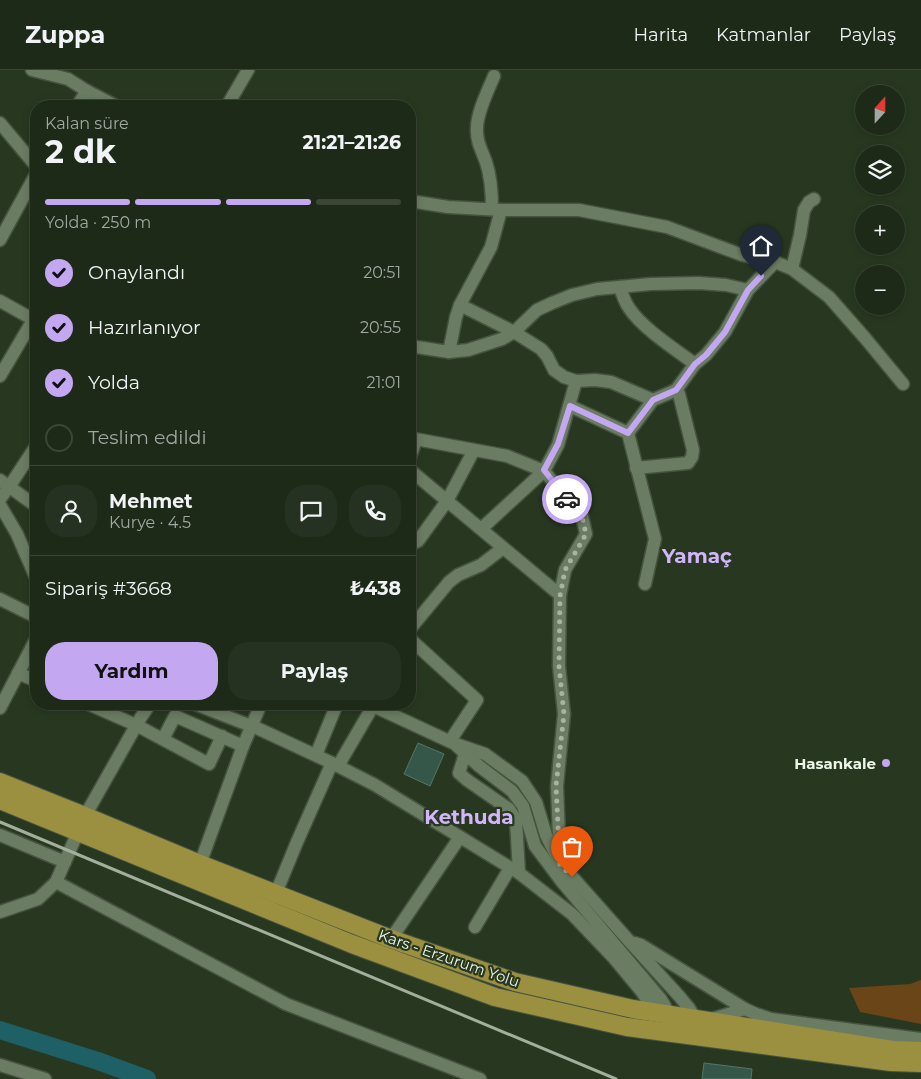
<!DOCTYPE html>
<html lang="tr">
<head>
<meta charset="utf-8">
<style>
	body { margin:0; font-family:Montserrat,sans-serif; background:#263221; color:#f1f3f6; height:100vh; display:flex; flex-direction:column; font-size:19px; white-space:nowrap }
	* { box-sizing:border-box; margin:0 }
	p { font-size:16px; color:#a1a7a2 }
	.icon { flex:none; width:28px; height:28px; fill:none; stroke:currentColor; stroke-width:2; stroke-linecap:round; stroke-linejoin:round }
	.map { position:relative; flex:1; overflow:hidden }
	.details { position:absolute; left:30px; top:30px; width:386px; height:610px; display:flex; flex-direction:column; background:#1e2a18; border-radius:20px; box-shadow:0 2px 8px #0003,0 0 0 1px #3c4637 }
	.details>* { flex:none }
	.needle { width:32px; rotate:21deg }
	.tools { position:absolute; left:855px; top:15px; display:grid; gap:10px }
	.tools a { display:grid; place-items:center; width:50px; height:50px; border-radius:50%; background:#1e2a18; box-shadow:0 2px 8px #0003,0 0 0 1px #3c4637; font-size:25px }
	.pin { position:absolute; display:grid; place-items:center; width:42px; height:42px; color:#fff; margin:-51px -21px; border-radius:50% 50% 50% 0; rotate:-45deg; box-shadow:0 0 5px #0007 }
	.pin .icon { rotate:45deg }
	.courier { position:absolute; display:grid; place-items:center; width:50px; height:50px; margin:-25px; border:4px solid #c4a7f1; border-radius:50%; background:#fff; color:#222; box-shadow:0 1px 6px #0007 }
	.headline em { font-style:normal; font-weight:700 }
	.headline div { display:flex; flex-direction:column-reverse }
	.headline { display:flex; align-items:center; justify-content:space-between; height:85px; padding:0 15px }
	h1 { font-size:32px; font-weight:700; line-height:38px }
	.bar { display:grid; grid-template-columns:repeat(4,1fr); gap:8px 5px; align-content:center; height:60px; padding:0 15px }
	.bar i { height:6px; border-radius:4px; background:#3c4637 }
	.bar .on { background:#c4a7f1 }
	.bar p { grid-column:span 4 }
	.line { display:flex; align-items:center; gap:12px; padding:0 15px; border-top:1px solid #3c4637 }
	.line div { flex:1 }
	.round { display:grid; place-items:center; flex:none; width:52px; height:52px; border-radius:20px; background:#263221 }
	ol { padding:0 15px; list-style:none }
	li { display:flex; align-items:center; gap:15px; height:55px }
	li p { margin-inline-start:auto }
	li .icon { padding:5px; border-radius:50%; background:#c4a7f1; color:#111; stroke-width:4 }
	li:last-child { color:#a1a7a2 }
	li i { width:28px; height:28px; border:2px solid #3c4637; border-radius:50% }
	.cta { display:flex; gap:10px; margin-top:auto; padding:10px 15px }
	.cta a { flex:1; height:58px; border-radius:20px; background:#c4a7f1; color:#111; font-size:20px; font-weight:700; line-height:58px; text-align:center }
	.cta a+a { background:#263221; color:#f1f3f6 }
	header { display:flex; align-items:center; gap:30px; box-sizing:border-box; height:70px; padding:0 25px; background:#1e2a18; border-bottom:1px solid #3c4637 }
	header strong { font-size:24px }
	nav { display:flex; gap:28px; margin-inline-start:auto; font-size:18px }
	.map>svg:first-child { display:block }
	.green { fill:#694517 }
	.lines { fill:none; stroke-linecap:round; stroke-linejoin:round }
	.river { stroke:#1e6065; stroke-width:18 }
	.building { fill:#35574a; stroke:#547669 }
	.minor-casing { stroke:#46533f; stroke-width:15 }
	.highway-casing { stroke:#46533f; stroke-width:20 }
	.minor { stroke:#6a7c62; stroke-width:12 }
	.highway { stroke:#9b9040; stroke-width:18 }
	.rail { stroke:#a3af9d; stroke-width:3 }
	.done { stroke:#a7b4a2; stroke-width:5; stroke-dasharray:0 9 }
	.route { stroke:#c4a7f1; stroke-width:6 }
	.poi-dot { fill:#c4a7f1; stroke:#283820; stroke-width:2 }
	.labels { text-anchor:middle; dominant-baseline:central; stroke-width:4.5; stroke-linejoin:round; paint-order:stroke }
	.poi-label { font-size:15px; font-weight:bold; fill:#ecf6e8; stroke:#283820; text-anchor:end }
	.street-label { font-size:15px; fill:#ecf6e8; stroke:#283820 }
	.district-label { font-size:20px; font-weight:bold; fill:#d2b6fc; stroke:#283820 }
</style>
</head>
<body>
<header>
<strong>Zuppa</strong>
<nav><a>Harita</a><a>Katmanlar</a><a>Paylaş</a></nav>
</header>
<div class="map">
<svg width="921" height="1009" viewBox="0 0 921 1009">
	<rect width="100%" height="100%" fill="#283820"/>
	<!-- green -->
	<polygon class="green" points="921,910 921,954 860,942 849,918 910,914"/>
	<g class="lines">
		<!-- river -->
		<polyline class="river" points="0,960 98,991 147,1009"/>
	</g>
	<!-- building -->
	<g class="building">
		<polygon points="418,673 444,684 430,716 404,704"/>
		<polygon points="704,993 752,999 751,1009 702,1009"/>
	</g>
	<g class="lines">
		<!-- minor casing -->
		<g class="minor-casing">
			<g id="minor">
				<polyline points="32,0 68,9 87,21 116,36"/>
				<polyline points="77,36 87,21"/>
				<polyline points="227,36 248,0"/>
				<polyline points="0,53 36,96"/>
				<polyline points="410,131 448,137 501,140 579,140 667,157 742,185 775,192 792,199 829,227 865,268 903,314"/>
				<path d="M492,139C492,123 491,107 486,92C482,81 476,71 477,58C477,42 488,21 494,6"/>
				<polyline points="0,170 36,104"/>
				<polyline points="792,199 800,165 804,140 809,132 814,129"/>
				<path d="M620,217C622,224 625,232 629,238C642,258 676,280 695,294"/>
				<polyline points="0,231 36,251"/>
				<polyline points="460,235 514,262 541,279 547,286 554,300 564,307 576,311 595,310 611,312 653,330"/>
				<polyline points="410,276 449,282 468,280 502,269 514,262 537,240 552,233 572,225 597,219 651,214 699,213 726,215 748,220"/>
				<polyline points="449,282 456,247 460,235 491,177 501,140"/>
				<polyline points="0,306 36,245"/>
				<polyline points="570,336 628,363 655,469 645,514"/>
				<polyline points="628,363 653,330 676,320 695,294 706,285 725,262 748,220 775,192"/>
				<polyline points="410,368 507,386 544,401 481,459"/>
				<polyline points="410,387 416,370"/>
				<polyline points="636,398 688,393 692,387 693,380 679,324 676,320"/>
				<polyline points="410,400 560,525"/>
				<polyline points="0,410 36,436"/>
				<polyline points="0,429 9,417 36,376"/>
				<polyline points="0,435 17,464 36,508"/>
				<polyline points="410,475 418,471 447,431 474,380"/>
				<polyline points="0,529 36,547"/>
				<polyline points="410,559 449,512 458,505 481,495 503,478"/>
				<polyline points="410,569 477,630 450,671"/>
				<polyline points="18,603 36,611"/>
				<polyline points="88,634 136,655 209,694 222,666"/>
				<polyline points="195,634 259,659 332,693 375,715 519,803 572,844 613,887 642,922 656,943"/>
				<polyline points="369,634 453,673 485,684 522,711 536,732 546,765 560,793 630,872 679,926 689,938 696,950 697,954"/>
				<polyline points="0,638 36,569"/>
				<polyline points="163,669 175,646 243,676"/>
				<path d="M457,676L479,696L512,721L523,736L535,776L562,812L660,928C665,935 669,942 669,950"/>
				<polyline points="465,684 459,703 467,710 509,739 516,750 519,803"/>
				<polyline points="316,685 337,634"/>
				<polyline points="338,696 373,636"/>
				<polyline points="0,765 65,792"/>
				<polyline points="560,793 557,716 564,644 559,596 560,525 565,500 586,464 582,446 544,401 558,375 576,311"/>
				<polyline points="200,794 243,676 261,634"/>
				<polyline points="56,812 286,934 480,1009"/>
				<polyline points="276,823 297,772 332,693"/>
				<polyline points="0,842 38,829 56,812 85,746 141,647 150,634"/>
				<polyline points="475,857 510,798"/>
				<polyline points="391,869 460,767"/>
				<polyline points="635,873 641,875 745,939 756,944 771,949 921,969"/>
				<polyline points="712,949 745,939"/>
				<polyline points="0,995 45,1009"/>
			</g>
		</g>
		<!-- highway casing -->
		<g class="highway-casing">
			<g id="highway">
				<polyline points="0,712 85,746 200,794 391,869 515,912 633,939 893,980 921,981"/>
				<polyline points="0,730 352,874 495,927 627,957 891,992 921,993"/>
			</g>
		</g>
		<!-- minor -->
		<use href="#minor" class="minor"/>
		<!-- highway -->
		<use href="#highway" class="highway"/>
		<!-- rail -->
		<polyline class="rail" points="0,752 616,1009"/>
	</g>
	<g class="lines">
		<!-- done -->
		<polyline class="done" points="567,429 582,446 586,464 565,500 560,526 559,596 564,644 556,716 560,794 572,807"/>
		<!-- route -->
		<polyline class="route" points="567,429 544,400 558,374 570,336 628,363 653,330 676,320 695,294 706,285 725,262 748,220 761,206"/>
	</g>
	<!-- markers -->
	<circle class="poi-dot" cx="886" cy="693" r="5"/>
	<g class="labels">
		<!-- poi labels -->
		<g class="poi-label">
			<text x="876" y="693">Hasankale</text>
		</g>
		<!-- street labels -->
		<g class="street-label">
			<text transform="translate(449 888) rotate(19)">Kars - Erzurum Yolu</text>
		</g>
		<!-- district labels -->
		<g class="district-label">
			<text x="697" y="486">Yamaç</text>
			<text x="469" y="747">Kethuda</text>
		</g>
	</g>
</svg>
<div class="tools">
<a><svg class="needle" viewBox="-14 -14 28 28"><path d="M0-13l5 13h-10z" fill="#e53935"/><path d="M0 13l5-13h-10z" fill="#a1a7a2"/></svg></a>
<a><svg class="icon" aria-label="layers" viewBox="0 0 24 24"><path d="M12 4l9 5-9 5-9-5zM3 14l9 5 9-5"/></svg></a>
<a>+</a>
<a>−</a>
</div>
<div class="pin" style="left:572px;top:807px;background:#ea580c"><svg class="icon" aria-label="bag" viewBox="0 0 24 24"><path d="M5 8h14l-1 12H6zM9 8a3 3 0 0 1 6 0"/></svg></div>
<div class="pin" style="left:761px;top:206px;background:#1f2937"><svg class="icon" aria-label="home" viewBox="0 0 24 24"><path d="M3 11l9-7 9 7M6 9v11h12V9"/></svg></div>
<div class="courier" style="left:567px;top:429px"><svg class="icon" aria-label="car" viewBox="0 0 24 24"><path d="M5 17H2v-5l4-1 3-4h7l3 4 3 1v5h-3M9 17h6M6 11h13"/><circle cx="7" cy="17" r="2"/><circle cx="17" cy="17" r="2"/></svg></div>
<section class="details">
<div class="headline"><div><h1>2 dk</h1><p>Kalan süre</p></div><em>21:21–21:26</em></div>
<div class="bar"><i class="on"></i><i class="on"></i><i class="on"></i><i></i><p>Yolda · 250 m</p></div>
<ol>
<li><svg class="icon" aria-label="check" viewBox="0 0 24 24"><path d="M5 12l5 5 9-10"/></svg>Onaylandı<p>20:51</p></li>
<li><svg class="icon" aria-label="check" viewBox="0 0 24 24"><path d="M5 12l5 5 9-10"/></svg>Hazırlanıyor<p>20:55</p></li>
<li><svg class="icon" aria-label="check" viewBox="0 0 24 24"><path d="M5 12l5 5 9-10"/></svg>Yolda<p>21:01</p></li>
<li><i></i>Teslim edildi</li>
</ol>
<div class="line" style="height:90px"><a class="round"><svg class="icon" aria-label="person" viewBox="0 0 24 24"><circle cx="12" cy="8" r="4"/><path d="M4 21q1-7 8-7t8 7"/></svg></a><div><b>Mehmet</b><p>Kurye · 4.5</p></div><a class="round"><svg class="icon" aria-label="chat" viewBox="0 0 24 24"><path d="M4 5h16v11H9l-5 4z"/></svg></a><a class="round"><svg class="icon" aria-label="phone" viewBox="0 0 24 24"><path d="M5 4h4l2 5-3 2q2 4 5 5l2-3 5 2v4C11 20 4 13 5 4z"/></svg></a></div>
<div class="line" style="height:65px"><div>Sipariş #3668</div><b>₺438</b></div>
<div class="cta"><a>Yardım</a><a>Paylaş</a></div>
</section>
</div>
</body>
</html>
